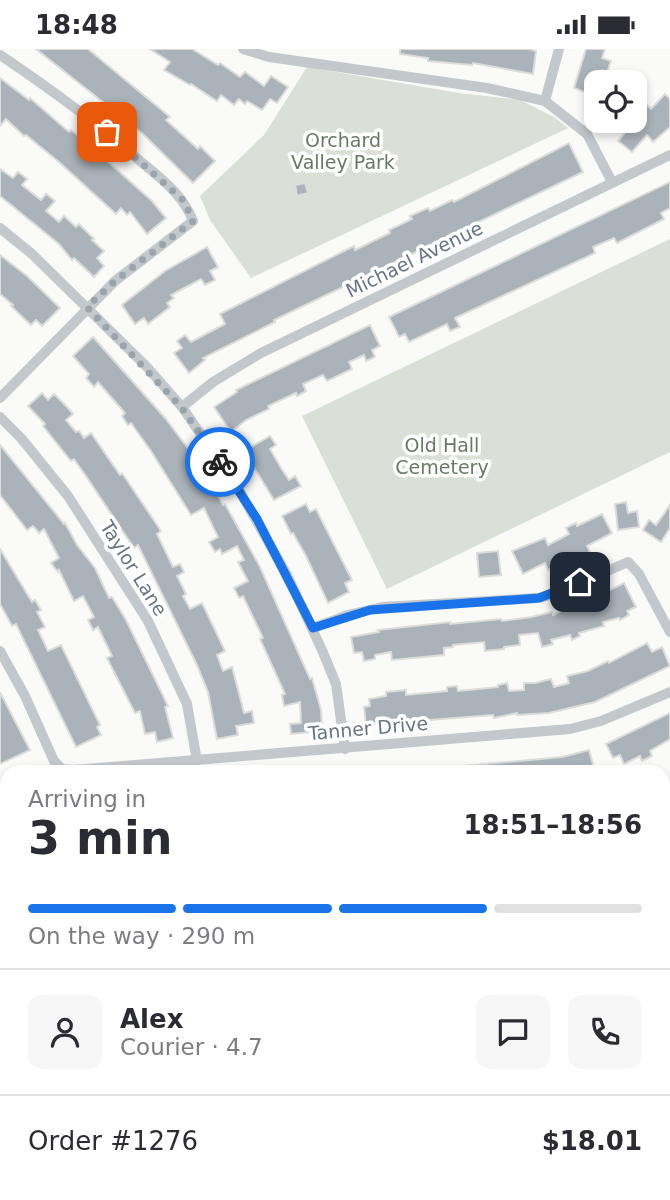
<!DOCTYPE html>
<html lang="en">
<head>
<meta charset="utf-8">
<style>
	body { margin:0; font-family:"DejaVu Sans",sans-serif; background:#f7f7f7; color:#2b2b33; height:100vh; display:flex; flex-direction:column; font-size:26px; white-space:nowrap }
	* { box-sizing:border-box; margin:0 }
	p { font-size:23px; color:#7c7c81 }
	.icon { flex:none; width:38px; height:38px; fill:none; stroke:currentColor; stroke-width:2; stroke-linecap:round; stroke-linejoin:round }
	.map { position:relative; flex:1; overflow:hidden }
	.side { position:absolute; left:0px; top:716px; width:670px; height:436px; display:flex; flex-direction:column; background:#fff; border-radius:21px 21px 0 0; box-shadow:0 4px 10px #0003 }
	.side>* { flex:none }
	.fabs { position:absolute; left:584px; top:21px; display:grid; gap:14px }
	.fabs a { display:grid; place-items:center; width:63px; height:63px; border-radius:14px; background:#fff; box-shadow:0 4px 10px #0003; font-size:35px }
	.pin { position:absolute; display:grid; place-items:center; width:60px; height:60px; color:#fff; margin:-30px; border-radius:14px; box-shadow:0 4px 10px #0006 }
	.courier { position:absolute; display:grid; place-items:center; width:70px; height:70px; margin:-35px; border:5px solid #1a73e8; border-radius:50%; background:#fff; color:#222; box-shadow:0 2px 9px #0007 }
	.summary em { font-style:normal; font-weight:600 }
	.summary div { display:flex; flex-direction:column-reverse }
	.summary { display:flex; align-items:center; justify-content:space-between; height:119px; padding:0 28px }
	h1 { font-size:46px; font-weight:600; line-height:52px }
	.bar { display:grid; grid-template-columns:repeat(4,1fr); gap:10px 7px; align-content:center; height:84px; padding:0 28px }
	.bar i { height:9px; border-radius:5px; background:#e1e1e2 }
	.bar .on { background:#1a73e8 }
	.bar p { grid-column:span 4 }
	.line { display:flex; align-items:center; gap:18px; padding:0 28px; border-top:2px solid #e1e1e2 }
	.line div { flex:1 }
	.round { display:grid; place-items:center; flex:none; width:74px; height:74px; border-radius:14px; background:#f7f7f7 }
	.status { display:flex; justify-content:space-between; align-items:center; height:49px; padding:0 35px; background:#fff; direction:ltr }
	.status svg { height:19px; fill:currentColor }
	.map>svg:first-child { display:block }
	.green { fill:#dadfd7 }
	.building { fill:#aab3b9; stroke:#dcdcda; stroke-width:2 }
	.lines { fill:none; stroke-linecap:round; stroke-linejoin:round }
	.secondary-casing { stroke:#b3babf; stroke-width:17 }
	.street { stroke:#c3c8cc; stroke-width:10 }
	.secondary { stroke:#fff; stroke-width:14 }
	.rail-casing { stroke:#a2aab0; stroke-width:6 }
	.rail { stroke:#fff; stroke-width:3.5; stroke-dasharray:10; stroke-linecap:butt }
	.done { stroke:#99a4ac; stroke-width:7; stroke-dasharray:0 12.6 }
	.route { stroke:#1a73e8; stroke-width:9 }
	.labels { text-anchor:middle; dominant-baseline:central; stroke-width:7; stroke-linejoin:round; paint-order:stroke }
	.park-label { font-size:19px; fill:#687a64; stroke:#fff }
	.street-label { font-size:19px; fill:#657683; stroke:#fff }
</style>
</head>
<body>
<div class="status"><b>18:48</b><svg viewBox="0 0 49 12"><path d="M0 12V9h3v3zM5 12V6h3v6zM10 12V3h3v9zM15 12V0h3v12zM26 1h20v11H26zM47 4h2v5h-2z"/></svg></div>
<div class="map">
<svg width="670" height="1151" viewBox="0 0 670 1151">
	<rect width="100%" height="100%" fill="#fafaf8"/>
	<!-- green -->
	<g class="green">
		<polygon points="307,18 459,44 520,51 554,68 568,79 251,229 210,171 200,147 264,86"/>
		<polygon points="670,190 670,403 387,540 302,367"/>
		<polygon points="7,1069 7,1144 153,1144 159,1151 0,1151 0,1071"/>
	</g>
	<!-- building -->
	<g class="building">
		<polygon points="36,0 88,0 170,68 166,71 198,100 200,97 215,112 193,134 142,84"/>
		<polygon points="150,0 192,0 218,16 220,14 240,28 245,23 264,37 271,27 288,38 277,54 270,50 262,61 247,52 245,55 239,50 234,56 221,46 217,52 191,35 190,36 164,21 170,13"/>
		<polygon points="400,0 529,0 536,2 533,25 473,14 472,16 428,12 428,9 400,5"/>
		<polygon points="586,0 605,0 602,9 611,12 607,23 602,21 593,46 574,39"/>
		<polygon points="0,29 29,51 30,49 69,83 71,81 87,94 152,152 166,169 147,185 130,163 127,166 121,159 116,165 59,113 26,86 24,87 6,70 0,77"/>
		<polygon points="665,45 670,50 670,78 653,93 647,86 632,103 618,92 624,85 618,79 624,72 635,72 635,66 647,56 651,60"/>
		<polygon points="569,94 583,123 274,271 275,273 203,309 205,311 189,324 174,304 182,299 177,292 185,286 191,293 225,275 220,265 354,197 355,201 390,184 389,181 412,170 410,167 428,159 430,162 452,151 454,153"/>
		<polygon points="0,120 13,129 18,123 27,130 22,136 41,151 46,145 55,152 46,162 59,173 64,167 76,178 79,175 94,190 92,191 104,202 97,209 104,217 94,228 74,209 72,211 59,195 0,147"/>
		<polygon points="670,133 670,159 661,164 664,170 617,194 614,189 593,198 595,204 455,269 460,278 450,282 447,275 409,293 405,285 399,288 389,268"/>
		<polygon points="305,134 308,144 297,147 295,136"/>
		<polygon points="207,198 218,218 210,222 215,231 205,236 201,230 171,246 174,249 167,254 170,258 157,268 148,275 144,269 135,275 122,256 165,222"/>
		<polygon points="0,206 27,227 60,259 42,277 36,271 31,276 11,257 13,256 0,245"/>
		<polygon points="370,276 380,297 372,301 375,308 366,312 364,306 349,313 352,320 327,332 323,326 303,335 306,342 297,347 296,344 268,357 269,360 246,371 231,383 214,358 237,343 236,341"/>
		<polygon points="93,288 165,369 196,410 223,456 225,455 260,518 310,630 312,629 321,661 322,682 291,685 290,675 301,674 300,653 284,657 282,646 285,645 260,590 263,589 243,547 239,549 234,539 248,532 238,513 244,511 237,497 222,505 220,500 215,503 209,493 218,488 204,459 191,466 151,402 131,374 128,376 122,367 125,364 98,333 94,338 86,329 89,325 73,307"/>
		<polygon points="42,344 48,351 54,345 67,358 73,365 66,371 76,383 79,382 84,389 91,384 120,426 122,424 161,482 157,485 173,518 180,515 184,523 177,527 186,545 183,547 190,560 202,554 225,602 217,606 223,622 232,618 244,664 252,662 254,674 236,677 238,686 217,690 208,643 197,616 138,496 134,499 88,430 74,410 71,412 43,377 45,375 28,357"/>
		<polygon points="270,387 276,396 270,400 281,419 289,431 295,427 301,437 274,451 244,402"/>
		<polygon points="0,396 64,475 65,474 77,496 95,519 109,549 112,548 126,571 168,657 165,658 173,689 157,693 155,683 145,685 140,662 135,664 112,619 107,609 112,607 98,578 93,581 88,571 94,568 83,547 74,552 59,521 58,523 51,514 59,509 44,480 39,484 33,477 27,481 0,446"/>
		<polygon points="626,453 628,464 637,462 639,478 618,481 615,455"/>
		<polygon points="306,455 310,463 316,460 352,531 345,534 349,543 328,554 306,507 293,484 291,485 282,467"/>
		<polygon points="670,456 670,479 661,493 643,481 649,471 656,476"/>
		<polygon points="602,465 612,484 587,497 590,503 548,521 545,514 523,525 512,502 545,489 548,496 569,485 566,479 576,474 577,477"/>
		<polygon points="0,500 32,553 35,551 41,561 37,563 45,578 38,581 48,602 61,596 100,676 97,678 101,686 76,698 16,575 12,577 0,555"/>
		<polygon points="498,502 501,526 479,528 477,504"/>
		<polygon points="624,534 636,558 627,562 629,566 620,571 619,569 603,573 604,577 579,584 580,587 572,591 570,586 551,591 553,595 542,598 538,584 519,586 520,596 504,598 504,600 485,602 484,593 453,596 453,598 444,599 444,606 392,611 391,603 375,606 375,610 364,612 362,603 354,604 351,588 379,583 378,581 450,573 450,575 501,570 502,572 531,568 552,563 553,566 578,554 607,546 606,543"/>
		<polygon points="647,594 652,603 662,598 670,617 595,653 549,664 517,666 517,664 494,669 493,666 366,676 364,658 370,657 369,650 386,647 386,643 406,641 406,646 447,642 447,638 457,637 458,642 498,638 498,636 507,634 509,642 524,641 524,634 535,634 551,630 554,638 569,634 567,627 588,622 608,612 609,614"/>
		<polygon points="0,643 30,701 0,715"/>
		<polygon points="670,664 670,690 650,702 652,707 642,712 640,707 624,715 620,706 613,709 606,695"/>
		<polygon points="589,701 595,723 457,723 457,718 463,717 562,708"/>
	</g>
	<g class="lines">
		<!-- secondary casing -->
		<g class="secondary-casing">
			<g id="secondary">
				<polyline points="0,799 7,813"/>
				<polyline points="0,863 7,877"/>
				<polyline points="165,1144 173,1151"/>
				<polyline points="197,1144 207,1151"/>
			</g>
		</g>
		<!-- street -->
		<g class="street">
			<polyline points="243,0 269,8 487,39 545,52 587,85 612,133"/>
			<path d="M0,6C49,39 95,72 139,111C160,129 183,145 193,172L115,232L0,349"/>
			<polyline points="545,52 559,0"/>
			<polyline points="0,179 32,205 146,317 182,358 239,441 287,526 322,601 336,635 345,700"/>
			<polyline points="182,358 213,333 261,304 670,106"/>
			<polyline points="0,368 21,389 68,447 148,572 187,655 197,712"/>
			<polyline points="313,579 348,566 382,558 539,549 557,544 628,513 639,525 670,583"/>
			<polyline points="0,602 25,647 54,712 62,720 74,721 570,680 601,672 670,643"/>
			<polyline points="663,882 670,881"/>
			<polyline points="663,994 670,994"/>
			<polyline points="663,1053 670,1053"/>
			<polyline points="0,1058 7,1055"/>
			<polyline points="271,1151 278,1144"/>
		</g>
		<!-- secondary -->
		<use href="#secondary" class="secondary"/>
		<!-- rail casing -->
		<g class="rail-casing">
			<g id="rail">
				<polyline points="663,787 670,787"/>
				<polyline points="0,836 7,836"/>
			</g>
		</g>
		<!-- rail -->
		<use href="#rail" class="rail"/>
	</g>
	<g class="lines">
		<!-- done -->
		<polyline class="done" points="107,83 184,152 193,172 115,232 87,258 181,358 220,413"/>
		<!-- route -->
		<polyline class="route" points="220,413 257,470 313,579 370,561 539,549 580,533"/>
	</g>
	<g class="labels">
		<!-- park labels -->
		<g class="park-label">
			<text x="343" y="91">Orchard<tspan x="343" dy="22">Valley Park</tspan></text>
			<text x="442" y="396">Old Hall<tspan x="442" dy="22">Cemetery</tspan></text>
		</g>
		<!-- street labels -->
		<g class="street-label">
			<text transform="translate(414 210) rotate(-26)">Michael Avenue</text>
			<text transform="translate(134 519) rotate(58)">Taylor Lane</text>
			<text transform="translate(368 679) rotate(-5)">Tanner Drive</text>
		</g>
	</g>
</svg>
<div class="fabs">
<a><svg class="icon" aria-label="locate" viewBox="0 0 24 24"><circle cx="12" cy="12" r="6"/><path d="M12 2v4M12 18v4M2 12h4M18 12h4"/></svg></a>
</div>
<div class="pin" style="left:107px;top:83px;background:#ea580c"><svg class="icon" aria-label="bag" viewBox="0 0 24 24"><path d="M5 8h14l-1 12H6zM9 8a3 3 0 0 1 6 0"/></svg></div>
<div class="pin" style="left:580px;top:533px;background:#1f2937"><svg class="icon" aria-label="home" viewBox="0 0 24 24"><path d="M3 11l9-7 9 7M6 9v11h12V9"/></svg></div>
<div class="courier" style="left:220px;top:413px"><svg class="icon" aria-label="bike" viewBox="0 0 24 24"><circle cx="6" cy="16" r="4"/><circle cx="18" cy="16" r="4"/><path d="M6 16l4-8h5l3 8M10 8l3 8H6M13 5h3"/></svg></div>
<section class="side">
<div class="summary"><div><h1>3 min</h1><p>Arriving in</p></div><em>18:51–18:56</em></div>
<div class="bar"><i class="on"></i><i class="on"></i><i class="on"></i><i></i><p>On the way · 290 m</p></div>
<div class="line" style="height:126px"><a class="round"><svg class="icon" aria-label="person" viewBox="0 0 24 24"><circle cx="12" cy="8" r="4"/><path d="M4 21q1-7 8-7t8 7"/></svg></a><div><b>Alex</b><p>Courier · 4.7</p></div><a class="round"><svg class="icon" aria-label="chat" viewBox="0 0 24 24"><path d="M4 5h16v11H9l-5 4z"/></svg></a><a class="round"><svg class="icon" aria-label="phone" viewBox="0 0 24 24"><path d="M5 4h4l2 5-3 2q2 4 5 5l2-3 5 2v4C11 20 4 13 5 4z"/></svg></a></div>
<div class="line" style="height:91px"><div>Order #1276</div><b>$18.01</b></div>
</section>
</div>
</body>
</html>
